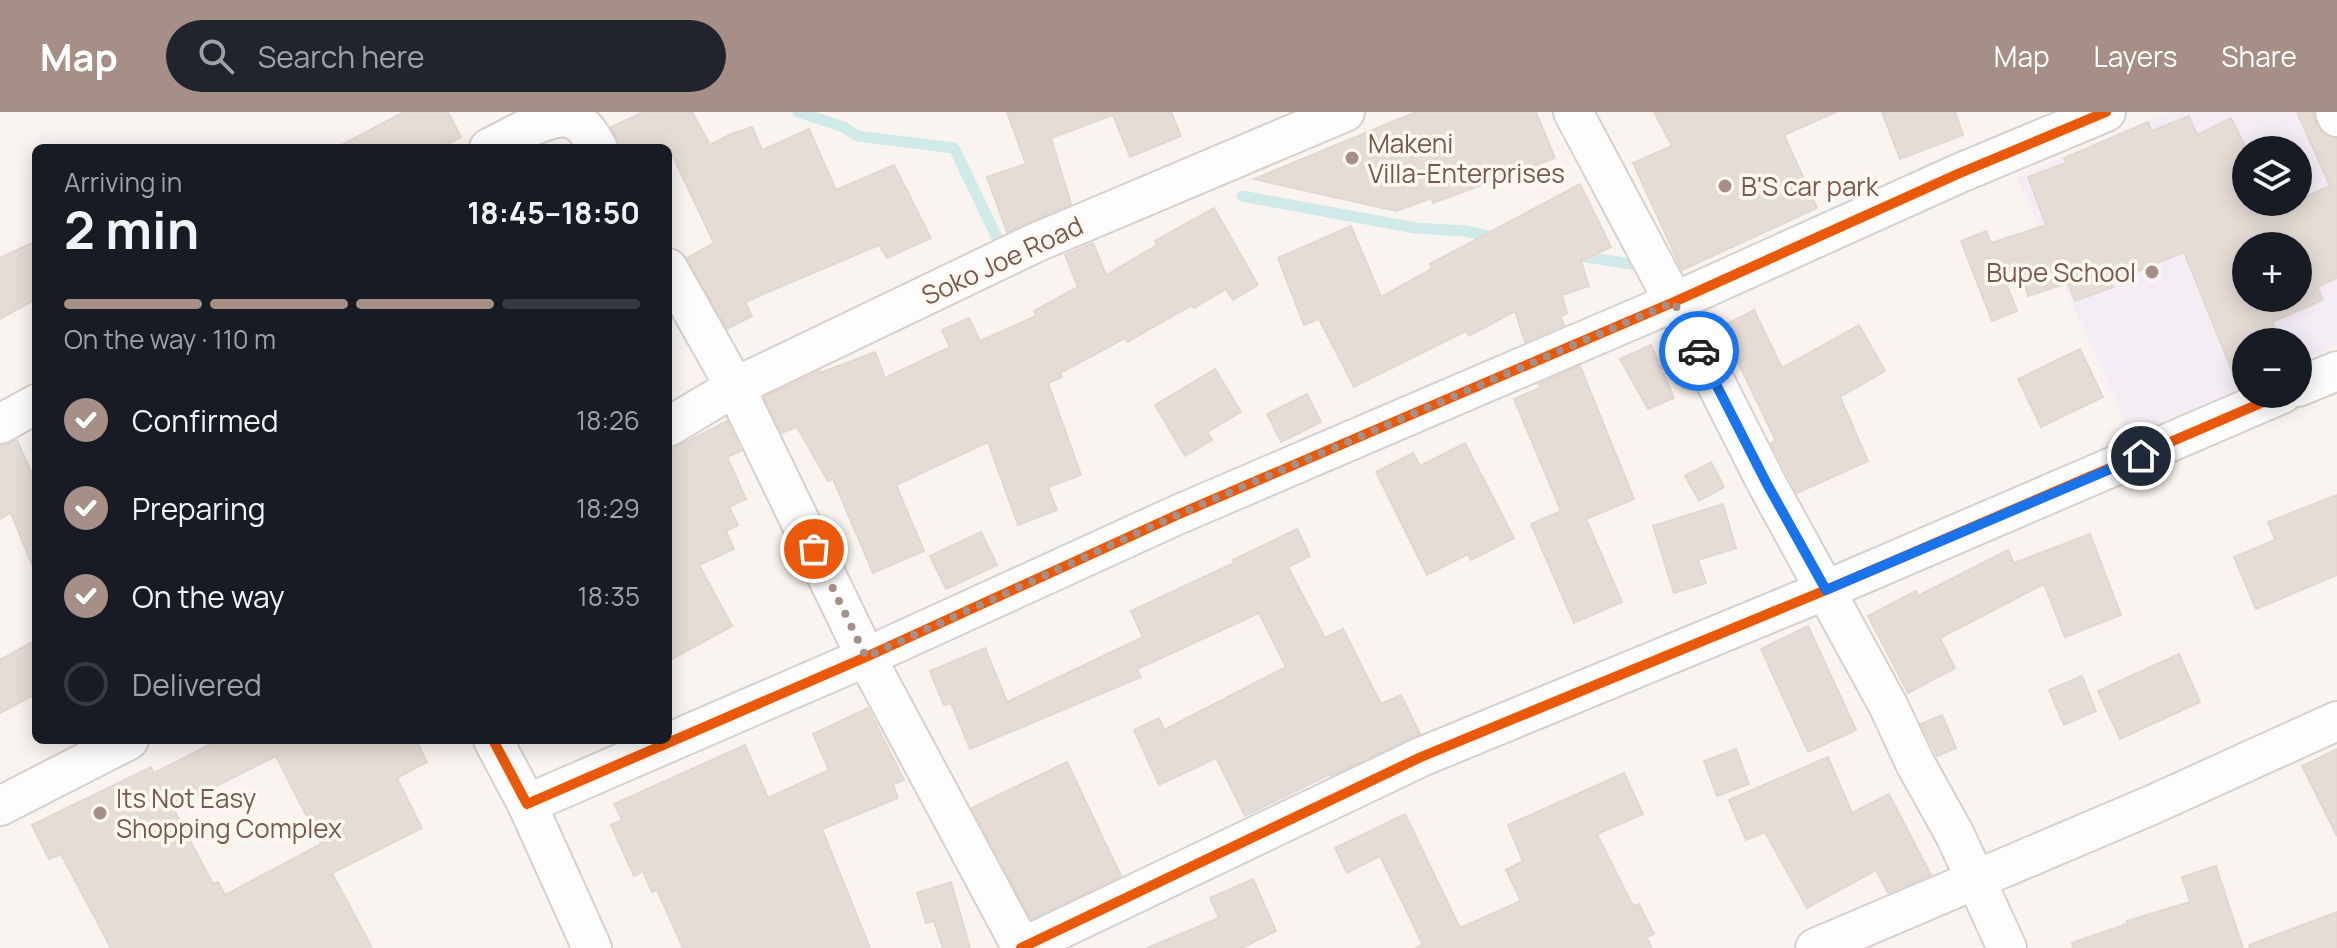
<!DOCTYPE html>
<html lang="en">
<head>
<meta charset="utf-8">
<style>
	body { margin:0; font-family:Manrope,sans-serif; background:#20242c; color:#f1f3f6; height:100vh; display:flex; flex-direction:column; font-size:30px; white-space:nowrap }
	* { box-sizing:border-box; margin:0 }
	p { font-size:26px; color:#9ea1a6 }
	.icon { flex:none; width:44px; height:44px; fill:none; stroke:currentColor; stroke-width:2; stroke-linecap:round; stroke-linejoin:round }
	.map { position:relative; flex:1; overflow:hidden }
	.drawer { position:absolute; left:32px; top:32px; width:640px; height:600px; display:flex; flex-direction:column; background:#171b24; border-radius:12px; box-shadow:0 4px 20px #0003 }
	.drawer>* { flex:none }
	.tools { position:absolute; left:2232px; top:24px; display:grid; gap:16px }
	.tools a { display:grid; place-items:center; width:80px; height:80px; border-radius:50%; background:#171b24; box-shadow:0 4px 20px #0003; font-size:40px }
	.pin { position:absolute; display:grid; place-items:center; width:68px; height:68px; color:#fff; margin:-34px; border:4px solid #fff; border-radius:50%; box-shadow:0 2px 8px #0007 }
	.courier { position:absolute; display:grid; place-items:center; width:80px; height:80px; margin:-40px; border:6px solid #1a73e8; border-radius:50%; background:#fff; color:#222; box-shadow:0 2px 10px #0007 }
	.summary em { font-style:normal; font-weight:700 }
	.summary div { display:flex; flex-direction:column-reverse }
	.summary { display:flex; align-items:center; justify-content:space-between; height:136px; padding:0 32px }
	h1 { font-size:52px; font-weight:700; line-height:60px }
	.bar { display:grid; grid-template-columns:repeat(4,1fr); gap:12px 8px; align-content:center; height:96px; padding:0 32px }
	.bar i { height:10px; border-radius:6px; background:#363941 }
	.bar .selected { background:#a68f86 }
	.bar p { grid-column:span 4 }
	ol { padding:0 32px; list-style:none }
	li { display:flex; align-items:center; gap:24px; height:88px }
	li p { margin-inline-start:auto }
	li .icon { padding:8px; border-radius:50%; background:#a68f86; color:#fff; stroke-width:4 }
	li:last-child { color:#9ea1a6 }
	li i { width:44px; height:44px; border:4px solid #363941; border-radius:50% }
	header { display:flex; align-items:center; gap:48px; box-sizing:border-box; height:112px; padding:0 40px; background:#a68f86; color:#fff }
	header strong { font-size:38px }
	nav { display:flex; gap:44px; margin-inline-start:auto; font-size:28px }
	.search { width:560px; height:72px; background:#20242c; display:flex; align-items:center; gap:20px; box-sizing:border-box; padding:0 28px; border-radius:44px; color:#9ea1a6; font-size:30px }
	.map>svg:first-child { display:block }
	.education { fill:#f5edf5; fill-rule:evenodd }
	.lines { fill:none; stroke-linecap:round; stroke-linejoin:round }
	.stream { stroke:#d0eaea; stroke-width:11 }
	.building { fill:#e6dcd6; stroke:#e2d7d1; stroke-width:2; fill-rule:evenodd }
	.minor-casing { stroke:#d8d0cc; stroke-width:42 }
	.minor { stroke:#fefdfd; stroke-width:38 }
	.cycleway-casing { stroke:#fff9f2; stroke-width:15 }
	.cycleway { stroke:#e8590c; stroke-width:10 }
	.done { stroke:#a68f86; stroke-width:8; stroke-dasharray:0 14.4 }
	.route { stroke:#1a73e8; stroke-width:10 }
	.poi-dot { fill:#a68f86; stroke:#fff9f2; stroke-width:3 }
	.labels { text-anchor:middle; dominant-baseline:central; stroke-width:7; stroke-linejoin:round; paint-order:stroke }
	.poi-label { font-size:26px; fill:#7a584d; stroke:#fff9f2; text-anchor:start }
	.street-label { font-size:26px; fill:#7a584d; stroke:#fff9f2 }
</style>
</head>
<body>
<header>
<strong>Map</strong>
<div class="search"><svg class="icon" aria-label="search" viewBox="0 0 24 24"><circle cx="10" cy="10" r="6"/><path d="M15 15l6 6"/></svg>Search here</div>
<nav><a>Map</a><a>Layers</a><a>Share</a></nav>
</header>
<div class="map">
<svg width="2337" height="836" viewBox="0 0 2337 836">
	<rect width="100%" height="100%" fill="#f9f4ef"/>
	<!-- education -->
	<path class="education" d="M2168,0H2337V234L2298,251V230H2246V274L2131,325L2017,65ZM2246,38H2298V90H2246ZM2246,134H2298V186H2246Z"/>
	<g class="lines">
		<!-- stream -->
		<g class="stream">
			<polyline points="798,0 844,15 857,24 954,36 1000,132 1007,130"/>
			<polyline points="1242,84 1415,116 1465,119 1498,126"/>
			<polyline points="1573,143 1638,153"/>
		</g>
	</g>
	<!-- building -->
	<g class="building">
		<polygon points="404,0 448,0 461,25 441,36 336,36"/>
		<polygon points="644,0 692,0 710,33 731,22 752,15 762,38 809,17 836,78 894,53 931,126 887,146 879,133 745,190 752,204 727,217 687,146 714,131 669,36 620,36 611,15"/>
		<polygon points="1007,0 1171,0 1181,24 1130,45 1113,3 1051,26 1071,92 1007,120 987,65 1026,52"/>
		<polygon points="1416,0 1536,0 1555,46 1433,91 1432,86 1396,99 1254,67"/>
		<polygon points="1654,0 1836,0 1784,23 1817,96 1682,158 1633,51 1672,34"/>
		<polygon points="1882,0 1955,0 1963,23 1900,47"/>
		<path d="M2297,0H2314L2317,13L2323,22L2337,26V166L2317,175L2323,188L2272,210L2281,230H2246V274L2239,276L2184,140L2111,170L2113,175L2075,189L2068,171L2028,184L2019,155L2002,161L2017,199L1992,209L1961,129L1986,119L1991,131L2046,113L2028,65L2066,51L2064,46L2148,10L2152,19L2189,4L2197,23L2231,6L2247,38L2246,90H2273L2277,98L2298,90V88L2330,74ZM2246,134H2298V186H2246Z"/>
		<polygon points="1580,72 1611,135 1581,149 1589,174 1562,183 1567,201 1560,205 1564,213 1525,230 1515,199 1469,224 1466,219 1354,275 1319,207 1304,213 1278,146 1351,114 1381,185 1432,157 1430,152"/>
		<polygon points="1214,96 1258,173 1233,188 1226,177 1194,196 1192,193 1127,230 1125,226 1060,261 1062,265 1048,271 1081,363 1048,375 1057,398 1018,413 988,330 896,373 924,439 873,461 833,367 828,369 797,315 782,321 764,285 820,259 820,261 875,240 885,266 950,235 942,218 969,206 980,229 1036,204 1034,199 1078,175 1065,143 1093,131 1106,163 1157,133 1155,129"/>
		<polygon points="36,129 36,187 0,207 0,146"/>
		<polygon points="1754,198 1782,256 1859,213 1885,259 1840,285 1868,349 1797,381 1771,331 1776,329 1721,215"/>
		<polygon points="1651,233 1674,286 1648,297 1620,247"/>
		<polygon points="2080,237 2103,285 2041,315 2018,267"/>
		<polygon points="1580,254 1634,387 1586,407 1622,490 1574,511 1531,412 1561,399 1514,287 1540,276 1539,272"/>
		<polygon points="1215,257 1241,300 1207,320 1212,328 1185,344 1155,293"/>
		<polygon points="1307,282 1321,310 1281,330 1267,302"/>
		<polygon points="727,309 741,339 727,345 746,387 729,395 738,413 726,419 734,437 699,453 732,514 668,549 668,339"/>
		<polygon points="17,328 36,371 35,460 11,401 0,407 0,334"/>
		<polygon points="1465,331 1514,426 1471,448 1468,442 1427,463 1376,360 1413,341 1420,354"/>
		<polygon points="1711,350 1724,375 1699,389 1685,364"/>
		<polygon points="2337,383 2337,463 2256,497 2234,445 2275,428 2268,410"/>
		<polygon points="1723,392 1736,436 1698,448 1706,471 1674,481 1653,414"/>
		<polygon points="1297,417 1310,444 1288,455 1325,526 1343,517 1381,592 1401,583 1420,622 1331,664 1330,662 1245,704 1216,646 1159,673 1134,618 1159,606 1164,618 1286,555 1259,501 1137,557 1141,565 970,637 951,591 944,593 930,559 985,536 1007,590 1143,525 1131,499 1234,451 1233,448"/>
		<polygon points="981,420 997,453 946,477 930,444"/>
		<polygon points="2090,422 2121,503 2065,525 2044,472 1940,526 1955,556 1908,581 1868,504 1916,479 1918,484 2008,438 2014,451"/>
		<polygon points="1808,514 1856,618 1808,640 1761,537"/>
		<polygon points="36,528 36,582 0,601 0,548"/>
		<polygon points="2179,542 2200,590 2120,627 2098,579"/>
		<polygon points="2082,564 2096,599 2064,613 2049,578"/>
		<polygon points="868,596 904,668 893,672 898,686 822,717 870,836 683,836 657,778 652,780 643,759 634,764 611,713 622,708 614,692 745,633 768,686 829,658 813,622"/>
		<polygon points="1942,603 1956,636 1937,644 1921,612"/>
		<path d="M219,628H416L427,650L397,666L422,716L332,761L372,836H111L61,742L49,747L32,713L151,655L154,661ZM276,644L321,732L225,783L218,770L213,772L173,696Z"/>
		<polygon points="1736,637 1749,672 1717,684 1704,649"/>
		<polygon points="2337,637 2337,724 2302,654"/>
		<polygon points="1828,645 1852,701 1889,682 1931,763 1888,781 1876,758 1807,796 1765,720 1746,728 1729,688"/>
		<polygon points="1067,650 1121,764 1031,807 972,696"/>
		<polygon points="1624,661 1643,702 1597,722 1633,794 1639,792 1654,822 1646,825 1652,836 1415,836 1423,833 1380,744 1347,761 1335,736 1405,702 1460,816 1521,789 1506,758 1523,749 1508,713"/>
		<polygon points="2216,754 2243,836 2073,836 2072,831 2127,812 2127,809 2190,790 2182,765"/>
		<polygon points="1253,767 1276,819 1242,836 1147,836 1219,806 1210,786"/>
		<polygon points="951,770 970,836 943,836 934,809 926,811 917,781"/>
		<polygon points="2337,800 2337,836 2250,836 2249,833"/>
	</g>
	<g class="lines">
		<!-- minor casing -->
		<g class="minor-casing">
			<g id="minor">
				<polyline points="1573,0 1688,216 1767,372 1888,593 1915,651 1955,723 2007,836"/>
				<polyline points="2335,0 2337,5"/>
				<path d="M489,36C503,29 516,22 530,15C566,0 578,0 598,36"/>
				<polyline points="668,156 735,275 866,545 1022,836"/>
				<polyline points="2298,275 2337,259"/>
				<polyline points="0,312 36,292"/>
				<polyline points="668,315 735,275 1035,131 1345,0"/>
				<polyline points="493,628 527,692 866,545 1177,403 1674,190 1960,61 2106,0"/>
				<polyline points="527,692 592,836"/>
				<polyline points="0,694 129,628"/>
				<polyline points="1021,836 1421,645 1826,478 2282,282"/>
				<polyline points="1815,836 2154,692 2337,609"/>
			</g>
		</g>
		<!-- minor -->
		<use href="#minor" class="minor"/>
		<!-- cycleway casing -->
		<g class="cycleway-casing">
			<g id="cycleway">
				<polyline points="493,628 527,692 866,545 1177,403 1674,190 1960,61 2106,0"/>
				<polyline points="1021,836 1421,645 1826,478 2282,282"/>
			</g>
		</g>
		<!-- cycleway -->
		<use href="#cycleway" class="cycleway"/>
	</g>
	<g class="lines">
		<!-- done -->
		<polyline class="done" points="814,437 866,545 1177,403 1674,190 1699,239"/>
		<!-- route -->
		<polyline class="route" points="1699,239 1767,372 1826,478 2141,344"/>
	</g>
	<!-- markers -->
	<g class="poi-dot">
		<circle cx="1352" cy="46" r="8"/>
		<circle cx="1725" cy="74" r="8"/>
		<circle cx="2152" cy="160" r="8"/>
		<circle cx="100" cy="701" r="8"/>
	</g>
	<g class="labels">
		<!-- poi labels -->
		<g class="poi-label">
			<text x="1368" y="31">Makeni<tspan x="1368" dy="30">Villa-Enterprises</tspan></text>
			<text x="1741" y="74">B'S car park</text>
			<text x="2136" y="160" text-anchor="end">Bupe School</text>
			<text x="116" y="686">Its Not Easy<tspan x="116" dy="30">Shopping Complex</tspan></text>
		</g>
		<!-- street labels -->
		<g class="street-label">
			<text transform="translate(1002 148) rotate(-25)">Soko Joe Road</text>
		</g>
	</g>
</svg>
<div class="tools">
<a><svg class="icon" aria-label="layers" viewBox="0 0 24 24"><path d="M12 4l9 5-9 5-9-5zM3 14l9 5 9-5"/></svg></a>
<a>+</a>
<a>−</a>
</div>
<div class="pin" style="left:814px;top:437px;background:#ea580c"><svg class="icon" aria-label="bag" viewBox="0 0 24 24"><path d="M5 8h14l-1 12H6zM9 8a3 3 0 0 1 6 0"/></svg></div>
<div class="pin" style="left:2141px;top:344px;background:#1f2937"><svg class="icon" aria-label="home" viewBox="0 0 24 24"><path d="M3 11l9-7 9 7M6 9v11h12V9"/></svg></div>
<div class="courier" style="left:1699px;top:239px"><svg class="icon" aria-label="car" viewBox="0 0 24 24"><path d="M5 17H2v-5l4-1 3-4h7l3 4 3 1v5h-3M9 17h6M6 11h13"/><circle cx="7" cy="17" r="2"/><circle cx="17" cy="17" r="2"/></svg></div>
<section class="drawer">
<div class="summary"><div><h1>2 min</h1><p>Arriving in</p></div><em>18:45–18:50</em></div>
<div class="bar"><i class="selected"></i><i class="selected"></i><i class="selected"></i><i></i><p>On the way · 110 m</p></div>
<ol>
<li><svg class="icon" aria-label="check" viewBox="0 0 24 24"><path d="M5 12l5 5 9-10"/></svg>Confirmed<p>18:26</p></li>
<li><svg class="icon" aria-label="check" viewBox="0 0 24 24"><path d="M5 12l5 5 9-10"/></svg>Preparing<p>18:29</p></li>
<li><svg class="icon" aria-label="check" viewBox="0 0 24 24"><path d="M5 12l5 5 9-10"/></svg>On the way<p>18:35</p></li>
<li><i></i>Delivered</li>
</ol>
</section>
</div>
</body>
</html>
